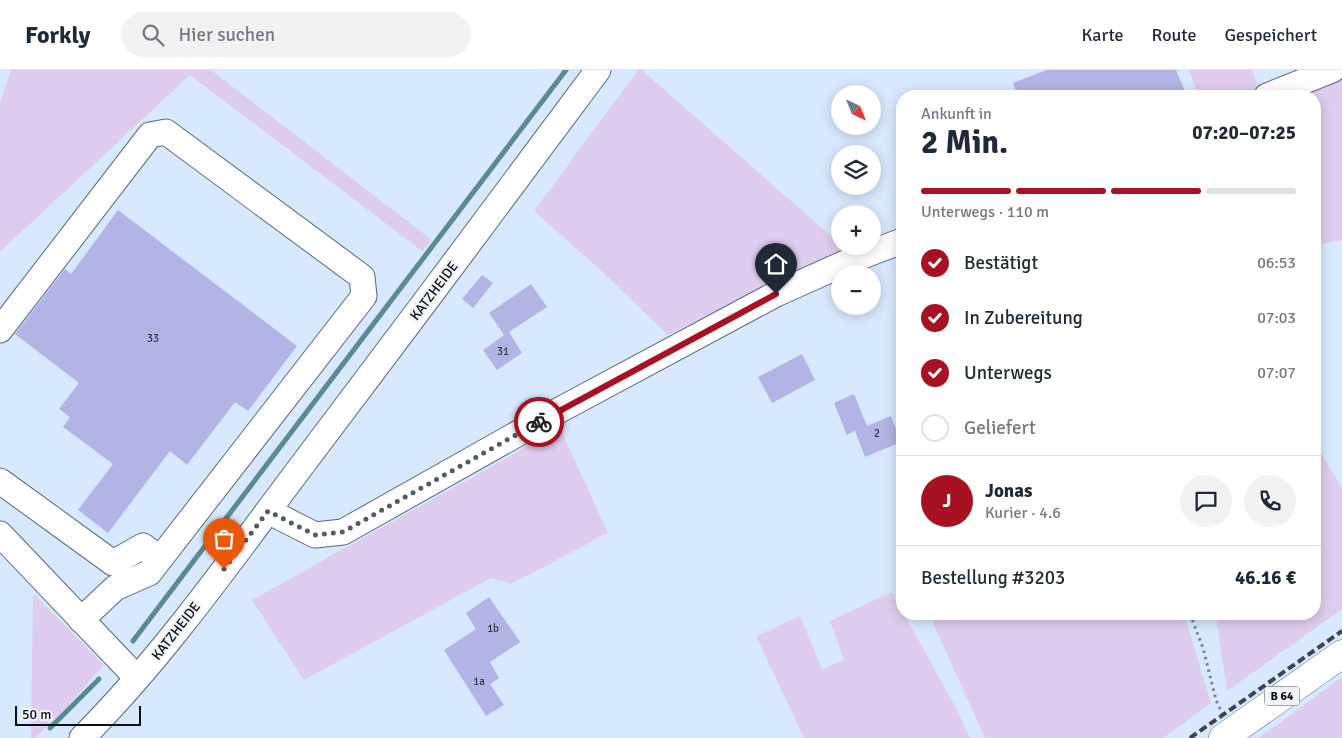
<!DOCTYPE html>
<html lang="de">
<head>
<meta charset="utf-8">
<style>
	body { margin:0; font-family:Signika,sans-serif; background:#f2f2f3; color:#1f2937; height:100vh; display:flex; flex-direction:column; font-size:19px; white-space:nowrap }
	* { box-sizing:border-box; margin:0 }
	p { font-size:16px; color:#747a83 }
	.icon { flex:none; width:28px; height:28px; fill:none; stroke:currentColor; stroke-width:2; stroke-linecap:round; stroke-linejoin:round }
	.map { position:relative; flex:1; overflow:hidden }
	.side { position:absolute; left:896px; top:20px; width:425px; height:530px; display:flex; flex-direction:column; background:#fff; border-radius:20px; box-shadow:0 2px 12px #0003 }
	.side>* { flex:none }
	.needle { width:32px; rotate:137deg }
	.tools { position:absolute; left:831px; top:15px; display:grid; gap:10px }
	.tools a { display:grid; place-items:center; width:50px; height:50px; border-radius:50%; background:#fff; box-shadow:0 2px 12px #0003; font-size:25px }
	.scale { position:absolute; left:15px; bottom:12px; width:126px; box-sizing:border-box; padding-left:5px; border:2px solid #091019; border-top:0; font-size:14px; line-height:18px; white-space:nowrap; color:#091019; -webkit-text-stroke:4px #f0f4f9; paint-order:stroke }
	.pin { position:absolute; display:grid; place-items:center; width:42px; height:42px; color:#fff; margin:-51px -21px; border-radius:50% 50% 50% 0; rotate:-45deg; box-shadow:0 0 5px #0007 }
	.pin .icon { rotate:45deg }
	.courier { position:absolute; display:grid; place-items:center; width:50px; height:50px; margin:-25px; border:4px solid #a81121; border-radius:50%; background:#fff; color:#222; box-shadow:0 1px 6px #0007 }
	.summary em { font-style:normal; font-weight:700 }
	.summary div { display:flex; flex-direction:column-reverse }
	.summary { display:flex; align-items:center; justify-content:space-between; height:85px; padding:0 25px }
	h1 { font-size:32px; font-weight:700; line-height:38px }
	.bar { display:grid; grid-template-columns:repeat(4,1fr); gap:8px 5px; align-content:center; height:60px; padding:0 25px }
	.bar i { height:6px; border-radius:4px; background:#e0e1e3 }
	.bar .current { background:#a81121 }
	.bar p { grid-column:span 4 }
	.line { display:flex; align-items:center; gap:12px; padding:0 25px; border-top:1px solid #e0e1e3 }
	.line div { flex:1 }
	.round { display:grid; place-items:center; flex:none; width:52px; height:52px; border-radius:26px; background:#f2f2f3 }
	ol { padding:0 25px; list-style:none }
	li { display:flex; align-items:center; gap:15px; height:55px }
	li p { margin-inline-start:auto }
	li .icon { padding:5px; border-radius:50%; background:#a81121; color:#fff; stroke-width:4 }
	li:last-child { color:#747a83 }
	li i { width:28px; height:28px; border:2px solid #e0e1e3; border-radius:50% }
	header { display:flex; align-items:center; gap:30px; box-sizing:border-box; height:70px; padding:0 25px; background:#fff; border-bottom:1px solid #e0e1e3 }
	header strong { font-size:24px }
	nav { display:flex; gap:28px; margin-inline-start:auto; font-size:18px }
	.search { width:350px; height:45px; background:#f2f2f3; display:flex; align-items:center; gap:12px; box-sizing:border-box; padding:0 18px; border-radius:28px; color:#747a83; font-size:19px }
	.map>svg:first-child { display:block }
	.green { fill:#decdee }
	.lines { fill:none; stroke-linecap:round; stroke-linejoin:round }
	.stream { stroke:#5a8a94; stroke-width:5 }
	.building { fill:#b1b4e4 }
	.minor-casing { stroke:#576880; stroke-width:27 }
	.major-casing { stroke:#576880; stroke-width:29 }
	.path { stroke:#778292; stroke-width:3; stroke-dasharray:2.5 4; stroke-linecap:butt }
	.minor { stroke:#fff; stroke-width:25 }
	.major { stroke:#fff; stroke-width:28 }
	.rail { stroke:#3b4450; stroke-width:4; stroke-dasharray:8 4; stroke-linecap:butt }
	.done { stroke:#515c69; stroke-width:5; stroke-dasharray:0 9 }
	.route { stroke:#a81121; stroke-width:6 }
	.labels { text-anchor:middle; dominant-baseline:central; stroke-width:5; stroke-linejoin:round; paint-order:stroke }
	.number-label { font-size:11px; fill:#33394c }
	.shield { fill:#f0f4f9; stroke:#4e545c; stroke-width:1 }
	.shield-label { font-size:12px; font-weight:bold; fill:#091019 }
	.street-label { font-size:14px; fill:#091019; stroke:#f0f4f9 }
</style>
</head>
<body>
<header>
<strong>Forkly</strong>
<div class="search"><svg class="icon" aria-label="search" viewBox="0 0 24 24"><circle cx="10" cy="10" r="6"/><path d="M15 15l6 6"/></svg>Hier suchen</div>
<nav><a>Karte</a><a>Route</a><a>Gespeichert</a></nav>
</header>
<div class="map">
<svg width="1342" height="668" viewBox="0 0 1342 668">
	<rect width="100%" height="100%" fill="#d8e8fe"/>
	<!-- green -->
	<g class="green">
		<polygon points="11,0 211,0 432,170 422,181 190,5 0,182 0,33"/>
		<polygon points="638,0 642,0 840,174 840,176 843,176 845,178 668,265 596,196 534,141"/>
		<polygon points="1189,0 1252,0 1260,22 1250,26 1199,26"/>
		<polygon points="1342,9 1342,170 1315,175 1315,26 1299,26"/>
		<polygon points="560,358 608,463 511,514 491,508 304,610 252,530"/>
		<polygon points="1315,374 1342,418 1342,539 1227,621 1216,548 1214,544 1315,544"/>
		<polygon points="892,522 902,542 902,544 904,544 956,638 970,668 804,668 756,566 800,546 822,599 844,590 830,551"/>
		<polygon points="33,523 104,595 64,640 35,668 31,668"/>
		<polygon points="929,544 1184,544 1211,633 1163,668 985,668"/>
		<polygon points="1342,607 1342,668 1259,668"/>
	</g>
	<g class="lines">
		<!-- stream -->
		<g class="stream">
			<polyline points="133,571 566,0"/>
			<polyline points="50,658 99,609"/>
		</g>
	</g>
	<!-- building -->
	<g class="building">
		<polygon points="1047,0 1176,0 1187,26 1018,26 1013,13"/>
		<polygon points="118,140 297,276 248,341 235,332 187,395 170,381 108,463 78,440 113,394 63,357 70,347 59,339 79,313 15,264 65,199 71,204"/>
		<polygon points="482,205 493,213 473,238 462,229"/>
		<polygon points="531,214 547,237 509,262 522,283 497,300 483,280 504,265 489,243"/>
		<polygon points="802,284 815,310 772,333 758,307"/>
		<polygon points="854,324 867,356 891,346 901,372 865,387 855,361 847,365 834,333"/>
		<polygon points="489,527 520,572 490,592 499,608 490,614 504,635 486,646 444,580 476,559 466,543"/>
	</g>
	<g class="lines">
		<!-- minor casing -->
		<g class="minor-casing">
			<g id="minor">
				<polyline points="1267,26 1332,0"/>
				<polyline points="0,260 150,65 166,62 362,207 364,226 149,503 115,518 81,550"/>
				<polyline points="0,411 113,493 143,476 160,489"/>
				<polyline points="268,441 315,465 343,462 556,342 776,224 852,190 902,171"/>
				<polyline points="0,464 137,608"/>
				<path d="M82,668C164,586 233,487 303,394C402,263 500,132 598,0"/>
			</g>
		</g>
		<!-- major casing -->
		<g class="major-casing">
			<polyline id="major" points="1223,668 1342,584"/>
		</g>
		<!-- path -->
		<polyline class="path" points="1190,544 1203,578 1216,630 1222,643"/>
		<!-- minor -->
		<use href="#minor" class="minor"/>
		<!-- major -->
		<use href="#major" class="major"/>
		<!-- rail -->
		<polyline class="rail" points="1190,668 1342,561"/>
	</g>
	<g class="lines">
		<!-- done -->
		<polyline class="done" points="224,499 268,441 315,465 343,462 539,352"/>
		<!-- route -->
		<polyline class="route" points="539,352 776,224"/>
	</g>
	<g class="labels">
		<!-- number labels -->
		<g class="number-label">
			<text x="153" y="268">33</text>
			<text x="503" y="281">31</text>
			<text x="877" y="363">2</text>
			<text x="493" y="558">1b</text>
			<text x="479" y="611">1a</text>
		</g>
		<!-- shield labels -->
		<rect class="shield" x="1264.5" y="616.5" width="35" height="19" rx="4"/>
		<g class="shield-label">
			<text x="1282" y="626">B 64</text>
		</g>
		<!-- street labels -->
		<g class="street-label">
			<text transform="translate(434 221) rotate(-53)">KATZHEIDE</text>
			<text transform="translate(176 561) rotate(-52)">KATZHEIDE</text>
		</g>
	</g>
</svg>
<div class="tools">
<a><svg class="needle" viewBox="-14 -14 28 28"><path d="M0-13l5 13h-10z" fill="#e53935"/><path d="M0 13l5-13h-10z" fill="#747a83"/></svg></a>
<a><svg class="icon" aria-label="layers" viewBox="0 0 24 24"><path d="M12 4l9 5-9 5-9-5zM3 14l9 5 9-5"/></svg></a>
<a>+</a>
<a>−</a>
</div>
<div class="scale">50 m</div>
<div class="pin" style="left:224px;top:499px;background:#ea580c"><svg class="icon" aria-label="bag" viewBox="0 0 24 24"><path d="M5 8h14l-1 12H6zM9 8a3 3 0 0 1 6 0"/></svg></div>
<div class="pin" style="left:776px;top:224px;background:#1f2937"><svg class="icon" aria-label="home" viewBox="0 0 24 24"><path d="M3 11l9-7 9 7M6 9v11h12V9"/></svg></div>
<div class="courier" style="left:539px;top:352px"><svg class="icon" aria-label="bike" viewBox="0 0 24 24"><circle cx="6" cy="16" r="4"/><circle cx="18" cy="16" r="4"/><path d="M6 16l4-8h5l3 8M10 8l3 8H6M13 5h3"/></svg></div>
<section class="side">
<div class="summary"><div><h1>2 Min.</h1><p>Ankunft in</p></div><em>07:20–07:25</em></div>
<div class="bar"><i class="current"></i><i class="current"></i><i class="current"></i><i></i><p>Unterwegs · 110 m</p></div>
<ol>
<li><svg class="icon" aria-label="check" viewBox="0 0 24 24"><path d="M5 12l5 5 9-10"/></svg>Bestätigt<p>06:53</p></li>
<li><svg class="icon" aria-label="check" viewBox="0 0 24 24"><path d="M5 12l5 5 9-10"/></svg>In Zubereitung<p>07:03</p></li>
<li><svg class="icon" aria-label="check" viewBox="0 0 24 24"><path d="M5 12l5 5 9-10"/></svg>Unterwegs<p>07:07</p></li>
<li><i></i>Geliefert</li>
</ol>
<div class="line" style="height:90px"><b class="round" style="background:#a81121;color:#fff">J</b><div><b>Jonas</b><p>Kurier · 4.6</p></div><a class="round"><svg class="icon" aria-label="chat" viewBox="0 0 24 24"><path d="M4 5h16v11H9l-5 4z"/></svg></a><a class="round"><svg class="icon" aria-label="phone" viewBox="0 0 24 24"><path d="M5 4h4l2 5-3 2q2 4 5 5l2-3 5 2v4C11 20 4 13 5 4z"/></svg></a></div>
<div class="line" style="height:65px"><div>Bestellung #3203</div><b>46.16 €</b></div>
</section>
</div>
</body>
</html>
